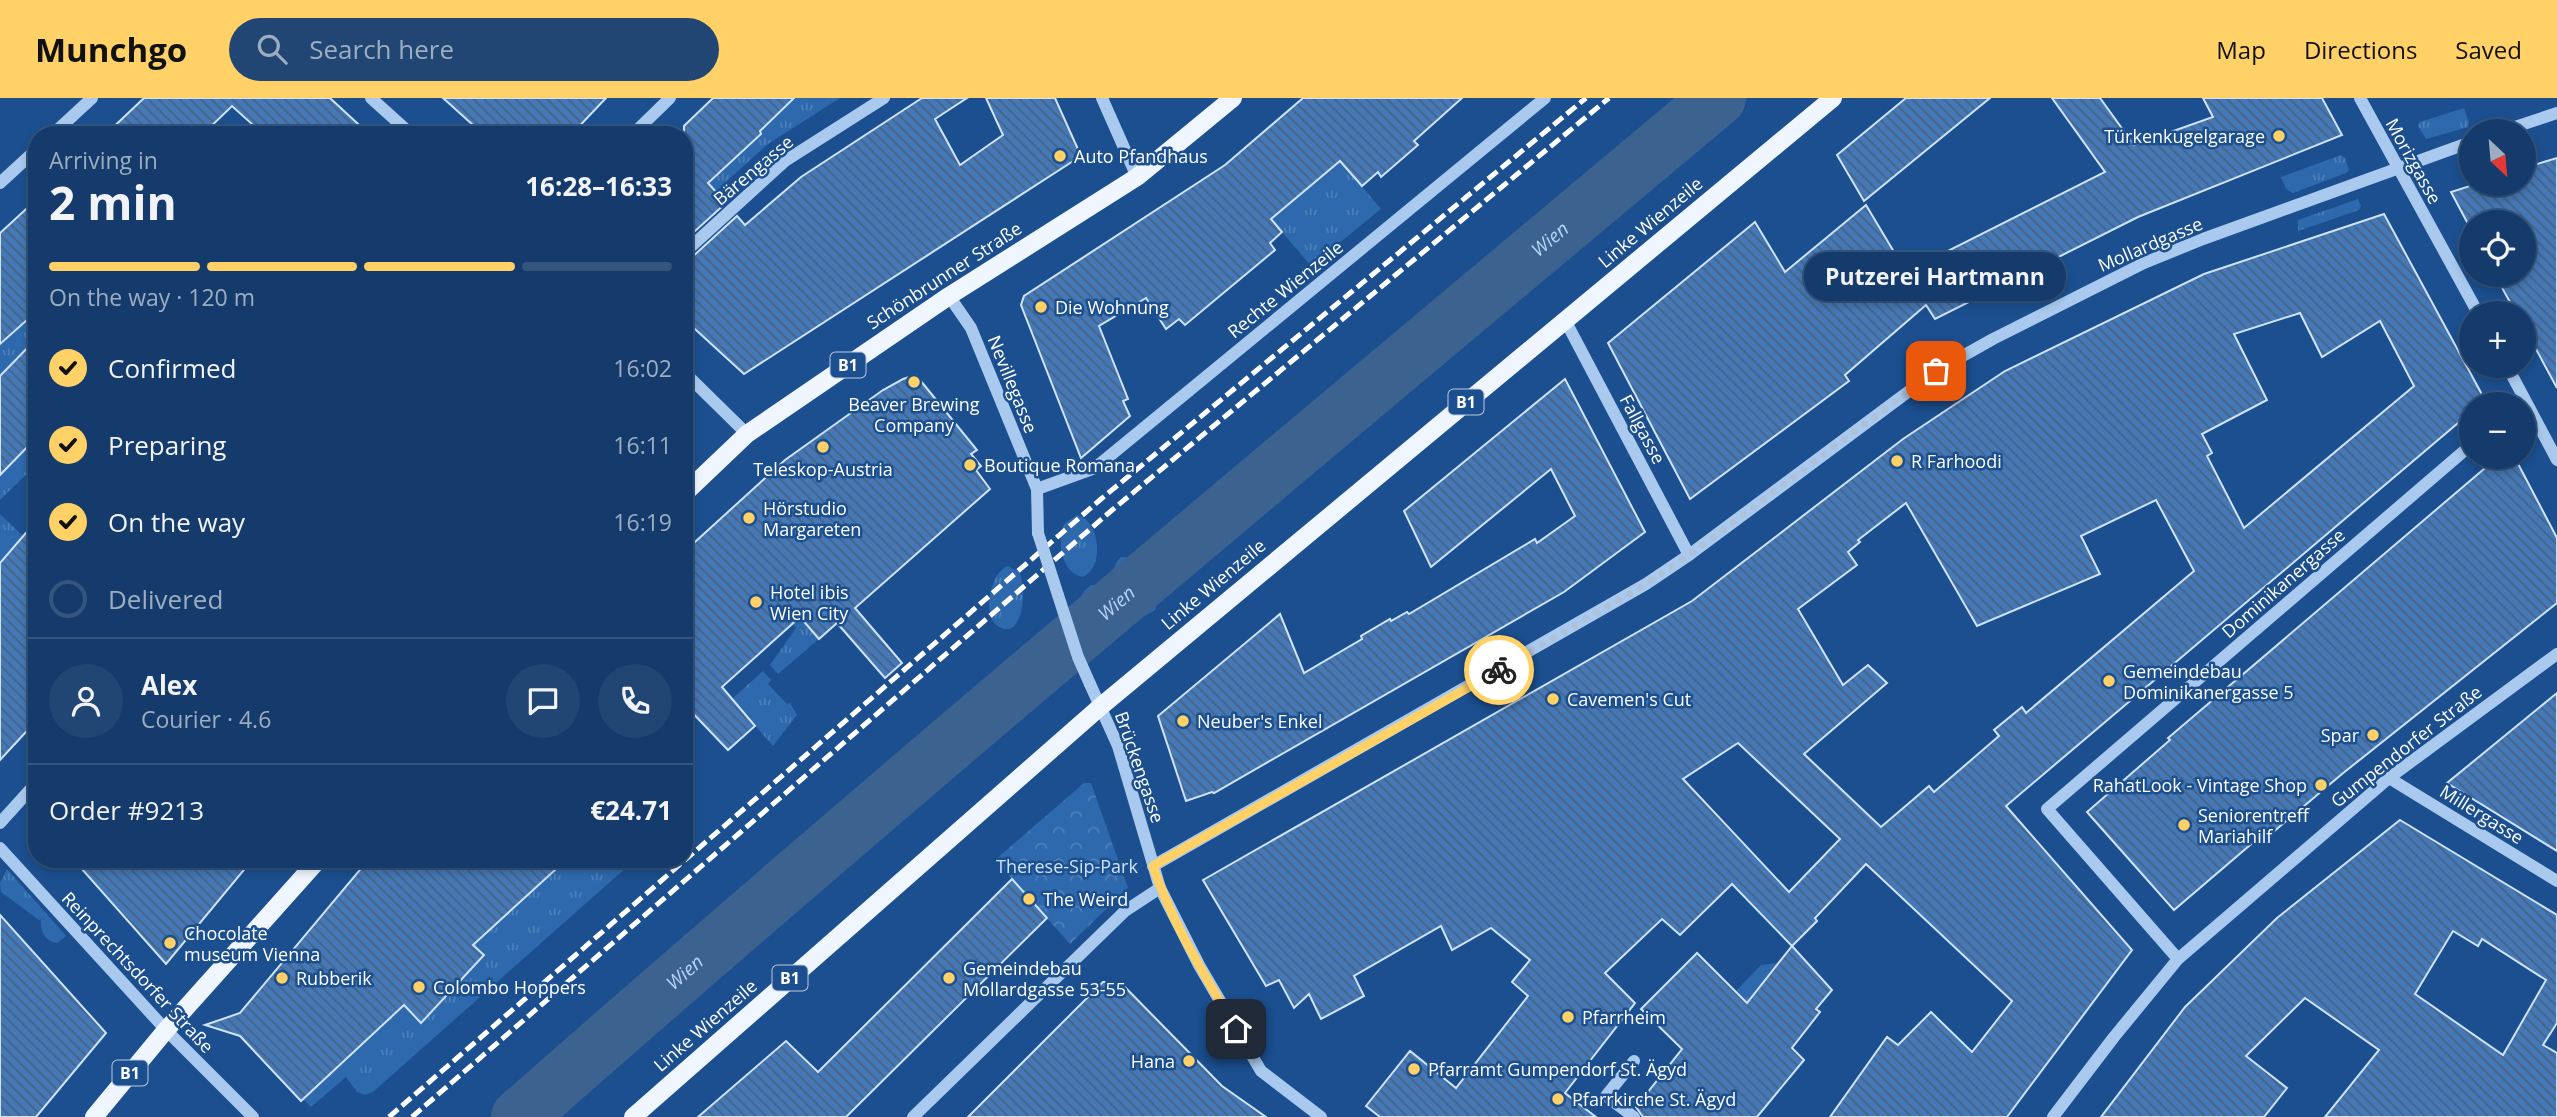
<!DOCTYPE html>
<html lang="en">
<head>
<meta charset="utf-8">
<style>
	body { margin:0; font-family:"Open Sans",sans-serif; background:#214673; color:#f1f3f6; height:100vh; display:flex; flex-direction:column; font-size:26px; white-space:nowrap }
	* { box-sizing:border-box; margin:0 }
	p { font-size:23px; color:#9dadc1 }
	.icon { flex:none; width:38px; height:38px; fill:none; stroke:currentColor; stroke-width:2; stroke-linecap:round; stroke-linejoin:round }
	.map { position:relative; flex:1; overflow:hidden }
	.sheet { position:absolute; left:28px; top:28px; width:665px; height:742px; display:flex; flex-direction:column; background:#143b6b; border-radius:28px; box-shadow:0 4px 10px #0003,0 0 0 2px #33557e }
	.sheet>* { flex:none }
	.needle { width:46px; rotate:154deg }
	.controls { position:absolute; left:2459px; top:21px; display:grid; gap:14px }
	.controls a { display:grid; place-items:center; width:77px; height:77px; border-radius:50%; background:#143b6b; box-shadow:0 4px 10px #0003,0 0 0 2px #33557e; font-size:35px }
	.pin { position:absolute; display:grid; place-items:center; width:60px; height:60px; color:#fff; margin:-30px; border-radius:14px; box-shadow:0 4px 10px #0006 }
	.courier { position:absolute; display:grid; place-items:center; width:70px; height:70px; margin:-35px; border:5px solid #ffd166; border-radius:50%; background:#fff; color:#222; box-shadow:0 2px 9px #0007 }
	.bubble { position:absolute; height:49px; border-radius:24px; background:#143b6b; box-shadow:0 4px 10px #0003,0 0 0 2px #33557e; font-size:23px; font-weight:700; line-height:49px; text-align:center }
	.head em { font-style:normal; font-weight:700 }
	.head div { display:flex; flex-direction:column-reverse }
	.head { display:flex; align-items:center; justify-content:space-between; height:119px; padding:0 21px }
	h1 { font-size:46px; font-weight:700; line-height:52px }
	.bar { display:grid; grid-template-columns:repeat(4,1fr); gap:10px 7px; align-content:center; height:84px; padding:0 21px }
	.bar i { height:9px; border-radius:5px; background:#33557e }
	.bar .current { background:#ffd166 }
	.bar p { grid-column:span 4 }
	.line { display:flex; align-items:center; gap:18px; padding:0 21px; border-top:2px solid #33557e }
	.line div { flex:1 }
	.round { display:grid; place-items:center; flex:none; width:74px; height:74px; border-radius:37px; background:#214673 }
	ol { padding:0 21px; list-style:none }
	li { display:flex; align-items:center; gap:21px; height:77px }
	li p { margin-inline-start:auto }
	li .icon { padding:7px; border-radius:50%; background:#ffd166; color:#111; stroke-width:4 }
	li:last-child { color:#9dadc1 }
	li i { width:38px; height:38px; border:4px solid #33557e; border-radius:50% }
	header { display:flex; align-items:center; gap:42px; box-sizing:border-box; height:98px; padding:0 35px; background:#ffd166; color:#111 }
	header strong { font-size:33px }
	nav { display:flex; gap:38px; margin-inline-start:auto; font-size:24px }
	.search { width:490px; height:63px; background:#214673; display:flex; align-items:center; gap:18px; box-sizing:border-box; padding:0 24px; border-radius:38px; color:#9dadc1; font-size:26px }
	.map>svg:first-child { display:block }
	.grass { fill:url(#grass-tufts) }
	.park { fill:url(#park-crowns) }
	.lines { fill:none; stroke-linecap:round; stroke-linejoin:round }
	.river { stroke:#3c6290; stroke-width:56 }
	.building { fill:url(#building-back-hatch); stroke:#cfe3fa; stroke-width:2; fill-rule:evenodd }
	.minor { stroke:#a9c9ee; stroke-width:12 }
	.major { stroke:#f0f6ff; stroke-width:18 }
	.rail { stroke:#fff; stroke-width:5; stroke-dasharray:12 5; stroke-linecap:butt }
	.minor-bridge { stroke:#a9c9ee; stroke-width:12 }
	.done { stroke:#afc1d8; stroke-width:7; stroke-dasharray:0 12.6 }
	.route { stroke:#ffd166; stroke-width:9 }
	.poi-dot { fill:#ffd166; stroke:#1b4f8f; stroke-width:2.5 }
	.labels { text-anchor:middle; dominant-baseline:central; stroke-width:5; stroke-linejoin:round; paint-order:stroke }
	.shield { fill:#1b4f8f; stroke:#bbcadd; stroke-width:2 }
	.shield-label { font-size:16px; font-weight:bold; fill:#fff }
	.poi-label { font-size:18px; fill:#fff; stroke:#1b4f8f; text-anchor:start }
	.street-label { font-size:18px; fill:#fff; stroke:#1b4f8f }
	.park-label { font-size:18px; fill:#cfe3fa; stroke:#1b4f8f }
	.water-label { font-size:19px; font-style:italic; fill:#b5d3f5; stroke:#1b4f8f }
</style>
</head>
<body>
<header>
<strong>Munchgo</strong>
<div class="search"><svg class="icon" aria-label="search" viewBox="0 0 24 24"><circle cx="10" cy="10" r="6"/><path d="M15 15l6 6"/></svg>Search here</div>
<nav><a>Map</a><a>Directions</a><a>Saved</a></nav>
</header>
<div class="map">
<svg width="2557" height="1019" viewBox="0 0 2557 1019">
	<defs>
		<pattern id="grass-tufts" width="24" height="20" patternUnits="userSpaceOnUse" patternTransform="scale(1.75)"><rect width="24" height="20" fill="#2e69ad"/><path d="M3 7l-1-3M5 7V3M7 7l1-3M15 17l-1-3M17 17v-4M19 17l1-3" fill="none" stroke="#4d80b9"/></pattern>
		<pattern id="park-crowns" width="20" height="18" patternUnits="userSpaceOnUse" patternTransform="scale(1.75)"><rect width="20" height="18" fill="#2e69ad"/><path d="M2 6a3 3 0 1 1 6 0M12 15a3 3 0 1 1 6 0" fill="none" stroke="#4d80b9"/></pattern>
		<pattern id="building-back-hatch" width="6" height="6" patternUnits="userSpaceOnUse" patternTransform="scale(1.75)"><rect width="6" height="6" fill="#4478b7"/><path d="M-1 5l2 2M0 0l6 6M5-1l2 2" fill="none" stroke="#486282"/></pattern>
	</defs>
	<rect width="100%" height="100%" fill="#1b4f8f"/>
	<!-- grass -->
	<g class="grass">
		<polygon points="794,0 840,0 768,46 715,94 708,85 761,36 759,33"/>
		<polygon points="2464,10 2469,25 2468,29 2426,41 2418,28 2420,24"/>
		<polygon points="2341,57 2345,60 2349,72 2346,75 2293,95 2286,91 2281,79"/>
		<polygon points="1340,63 1381,111 1311,168 1271,121"/>
		<polygon points="2358,101 2361,108 2359,112 2298,133 2298,122"/>
		<polygon points="37,213 37,260 0,278 0,225"/>
		<polygon points="37,339 37,366 0,402 0,364 16,347 23,353"/>
		<polygon points="0,416 23,438 0,465"/>
		<path d="M1077,417C1100,422 1105,469 1083,479C1061,475 1056,442 1065,425Z"/>
		<path d="M1121,459C1146,458 1163,491 1155,512L1146,517C1124,514 1102,476 1121,459Z"/>
		<path d="M1008,468L1019,474C1027,489 1024,542 999,529C981,519 990,474 1008,468Z"/>
		<path d="M1092,487H1097C1116,498 1119,525 1112,543L1097,548C1080,536 1069,499 1092,487Z"/>
		<polygon points="801,520 819,541 778,576 770,567 796,530 793,526"/>
		<polygon points="763,573 771,582 768,586 787,606 790,605 797,617 773,648 732,601"/>
		<polygon points="567,761 636,761 374,993 366,997 357,994 346,979 311,1009 303,1001 404,907 422,925 484,857 473,847"/>
		<path d="M7,771L66,838L57,845C44,843 40,832 41,821L39,822L1,794L0,785Z"/>
		<polygon points="1778,865 1747,905 1735,894 1761,867"/>
	</g>
	<!-- park -->
	<polygon class="park" points="1084,685 1091,685 1128,790 1070,846 995,762"/>
	<g class="lines">
		<!-- river -->
		<path class="river" id="s1" d="M519,1019C913,672 1316,337 1718,0"/>
	</g>
	<!-- building -->
	<g class="building">
		<polygon points="144,0 330,0 370,37 264,37 232,8 202,37 105,37"/>
		<polygon points="443,0 606,0 571,37 484,37"/>
		<polygon points="713,0 794,0 760,33 761,36 708,85 726,105 684,143 684,28"/>
		<polygon points="922,0 967,0 935,21 960,67 1003,37 986,0 1055,0 1081,58 744,276 684,221 684,164 690,161 737,118 745,127 801,79"/>
		<polygon points="1303,0 1462,0 1414,43 1418,47 1381,79 1378,74 1362,88 1340,63 1271,121 1282,134 1270,145 1275,152 1185,227 1179,221 1166,231 1146,200 1099,228 1128,301 1123,303 1130,318 1081,360 1021,207 1024,198 1225,67"/>
		<polygon points="1906,0 1990,0 1864,103 1837,57"/>
		<polygon points="2052,0 2100,0 2134,47 2213,19 2203,0 2322,0 2342,37 2138,119 1935,221 1926,207 1845,277 1849,283 1690,401 1608,245 1755,124 1785,174 1866,107 1906,174 2105,74"/>
		<polygon points="2557,60 2557,290 2524,229 2524,215 2516,215 2495,177 2524,177 2524,124 2467,124 2451,94 2476,86 2524,86 2524,70"/>
		<polygon points="37,101 37,213 0,246 0,135"/>
		<path d="M2384,116L2485,302L2480,306H2471V314L2006,708L2132,852L2007,1019H1830L1887,939L1898,947L1931,914L1972,954L2012,903L1866,766L1815,820L1817,823L1792,848L1732,786L1680,837L1662,821L1605,875L1635,905L1565,995L1596,1019H1380L1366,1008L1410,953L1456,990L1528,898L1512,884L1530,862L1491,830L1452,852L1441,828L1354,878L1364,898L1321,921L1309,896L1294,910L1279,882L1266,888L1203,782L1692,503L1903,341L2005,273L2204,176ZM2300,215L2322,259L2380,223L2414,288L2244,430L2207,358L2212,355L2202,336L2267,302L2234,236ZM2156,402L2194,473L2026,615L2022,609L1994,632L1999,638L1934,694L1929,688L1881,729L1804,656L1887,585L1868,567L1843,587L1798,511L1857,467L1848,454L1860,444L1858,442L1906,405L1977,528L2100,476L2081,438ZM1738,645L1840,741L1789,794L1683,681Z"/>
		<polygon points="37,240 37,339 0,377 0,278"/>
		<polygon points="916,277 977,352 971,356 981,368 976,372 990,391 855,510 902,565 885,580 837,525 819,541 800,519 722,589 755,628 728,652 684,606 684,454 785,362 883,292 903,281"/>
		<polygon points="1565,281 1645,434 1564,494 1214,695 1212,694 1186,703 1158,618 1280,516 1304,575 1362,541 1361,538 1390,521 1391,523 1407,514 1409,516 1535,441 1537,445 1575,418 1551,371 1431,469 1404,413"/>
		<polygon points="2498,359 2515,360 2557,440 2557,505 2342,676 2259,746 2256,742 2174,812 2087,714 2170,642 2168,640"/>
		<polygon points="37,422 37,622 0,662 0,465"/>
		<polygon points="2557,595 2557,753 2447,685"/>
		<path d="M2400,722L2557,817V925L2543,947L2557,955V1019H2325L2379,952L2305,900L2246,958L2287,990L2264,1019H2101L2185,909L2277,820ZM2453,833L2478,848L2482,841L2546,882L2503,957L2415,896Z"/>
		<polygon points="73,761 253,761 166,866"/>
		<polygon points="369,761 567,761 473,847 484,857 421,925 404,907 301,1003 240,938 205,927 240,915"/>
		<polygon points="1012,781 1047,820 846,1019 698,1019 786,943 818,974"/>
		<polygon points="0,817 106,935 36,1019 0,1019"/>
		<polygon points="1792,848 1832,892 1816,911 1820,914 1792,950 1804,962 1757,1019 1643,1019 1636,1009 1682,951 1641,911 1697,855 1747,905"/>
		<polygon points="1103,884 1120,884 1222,988 1266,1019 968,1019"/>
	</g>
	<g class="lines">
		<!-- minor -->
		<g class="minor">
			<polyline points="371,0 412,37"/>
			<polyline points="1102,0 1137,79"/>
			<polyline points="2360,0 2478,215"/>
			<polyline points="2503,33 2557,15"/>
			<polyline points="52,37 92,0"/>
			<polyline points="632,37 670,0"/>
			<polyline points="0,85 37,51"/>
			<polyline points="684,155 785,63 884,0"/>
			<polyline points="949,198 971,230 1037,391 1038,435"/>
			<polyline points="1565,222 1689,457"/>
			<polyline points="2507,268 2557,362"/>
			<polyline points="684,274 747,336"/>
			<polyline points="1037,391 1095,370 1545,0"/>
			<polyline points="1090,586 1118,648 1160,790 1199,867 1261,973 1321,1019"/>
			<polyline points="2389,680 2557,783"/>
			<polyline points="0,725 37,684"/>
			<polyline points="0,750 166,932 253,1019"/>
			<polyline points="1153,768 1646,486 1689,457 1936,273 1993,241 2144,165 2203,141 2471,44"/>
			<polyline points="2178,861 2047,711 2471,347"/>
			<polyline points="913,1019 1125,813 1160,790"/>
			<polyline points="1634,1019 1606,998 1634,963"/>
			<polyline points="2053,1019 2114,939 2178,861 2389,680 2557,556"/>
		</g>
		<!-- major -->
		<g class="major">
			<polyline points="684,396 747,336 949,198 1137,79 1233,0"/>
			<polyline points="94,1019 166,932 319,761"/>
			<polyline points="633,1019 1100,609 1833,0"/>
		</g>
		<!-- rail -->
		<g class="rail">
			<polyline points="389,1019 1101,401 1586,0"/>
			<polyline points="412,1019 1111,413 1609,0"/>
		</g>
		<!-- minor-bridge -->
		<polyline class="minor-bridge" points="1038,435 1078,559 1090,586"/>
	</g>
	<g class="lines">
		<!-- done -->
		<polyline class="done" points="1499,572 1646,486 1689,457 1936,273"/>
		<!-- route -->
		<path class="route" d="M1236,931C1206,879 1172,826 1153,768L1499,572"/>
	</g>
	<!-- markers -->
	<g class="poi-dot">
		<circle cx="2279" cy="38" r="7"/>
		<circle cx="1060" cy="58" r="7"/>
		<circle cx="1041" cy="209" r="7"/>
		<circle cx="914" cy="284" r="7"/>
		<circle cx="823" cy="349" r="7"/>
		<circle cx="1897" cy="363" r="7"/>
		<circle cx="970" cy="367" r="7"/>
		<circle cx="749" cy="420" r="7"/>
		<circle cx="756" cy="504" r="7"/>
		<circle cx="2109" cy="583" r="7"/>
		<circle cx="1553" cy="601" r="7"/>
		<circle cx="1183" cy="623" r="7"/>
		<circle cx="2373" cy="637" r="7"/>
		<circle cx="2321" cy="687" r="7"/>
		<circle cx="2184" cy="727" r="7"/>
		<circle cx="1029" cy="801" r="7"/>
		<circle cx="170" cy="845" r="7"/>
		<circle cx="282" cy="880" r="7"/>
		<circle cx="949" cy="880" r="7"/>
		<circle cx="419" cy="889" r="7"/>
		<circle cx="1568" cy="919" r="7"/>
		<circle cx="1189" cy="963" r="7"/>
		<circle cx="1414" cy="971" r="7"/>
		<circle cx="1558" cy="1001" r="7"/>
	</g>
	<g class="labels">
		<!-- shield labels -->
		<g class="shield">
			<rect x="830.5" y="254.5" width="35" height="25" rx="5"/>
			<rect x="1448.5" y="291.5" width="35" height="25" rx="5"/>
			<rect x="772.5" y="867.5" width="35" height="25" rx="5"/>
			<rect x="112.5" y="962.5" width="35" height="25" rx="5"/>
		</g>
		<g class="shield-label">
			<text x="848" y="267">B1</text>
			<text x="1466" y="304">B1</text>
			<text x="790" y="880">B1</text>
			<text x="130" y="975">B1</text>
		</g>
		<!-- poi labels -->
		<g class="poi-label">
			<text x="2265" y="38" text-anchor="end">Türkenkugelgarage</text>
			<text x="1074" y="58">Auto Pfandhaus</text>
			<text x="1055" y="209">Die Wohnung</text>
			<text x="914" y="306" text-anchor="middle">Beaver Brewing<tspan x="914" dy="21">Company</tspan></text>
			<text x="1911" y="363">R Farhoodi</text>
			<text x="984" y="367">Boutique Romana</text>
			<text x="823" y="371" text-anchor="middle">Teleskop-Austria</text>
			<text x="763" y="410">Hörstudio<tspan x="763" dy="21">Margareten</tspan></text>
			<text x="770" y="494">Hotel ibis<tspan x="770" dy="21">Wien City</tspan></text>
			<text x="2123" y="573">Gemeindebau<tspan x="2123" dy="21">Dominikanergasse 5</tspan></text>
			<text x="1567" y="601">Cavemen's Cut</text>
			<text x="1197" y="623">Neuber's Enkel</text>
			<text x="2359" y="637" text-anchor="end">Spar</text>
			<text x="2307" y="687" text-anchor="end">RahatLook - Vintage Shop</text>
			<text x="2198" y="717">Seniorentreff<tspan x="2198" dy="21">Mariahilf</tspan></text>
			<text x="1043" y="801">The Weird</text>
			<text x="184" y="835">Chocolate<tspan x="184" dy="21">museum Vienna</tspan></text>
			<text x="963" y="870">Gemeindebau<tspan x="963" dy="21">Mollardgasse 53-55</tspan></text>
			<text x="296" y="880">Rubberik</text>
			<text x="433" y="889">Colombo Hoppers</text>
			<text x="1582" y="919">Pfarrheim</text>
			<text x="1175" y="963" text-anchor="end">Hana</text>
			<text x="1428" y="971">Pfarramt Gumpendorf St. Ägyd</text>
			<text x="1572" y="1001">Pfarrkirche St. Ägyd</text>
		</g>
		<!-- street labels -->
		<g class="street-label">
			<text transform="translate(2414 63) rotate(61)">Morizgasse</text>
			<text transform="translate(753 72) rotate(-40)">Bärengasse</text>
			<text transform="translate(1650 124) rotate(-40)">Linke Wienzeile</text>
			<text transform="translate(2150 146) rotate(-23)">Mollardgasse</text>
			<text transform="translate(944 177) rotate(-33)">Schönbrunner Straße</text>
			<text transform="translate(1285 191) rotate(-39)">Rechte Wienzeile</text>
			<text transform="translate(1013 286) rotate(68)">Nevillegasse</text>
			<text transform="translate(1643 331) rotate(62)">Fallgasse</text>
			<text transform="translate(2283 485) rotate(-41)">Dominikanergasse</text>
			<text transform="translate(1213 486) rotate(-40)">Linke Wienzeile</text>
			<text transform="translate(2406 648) rotate(-38)">Gumpendorfer Straße</text>
			<text transform="translate(1140 669) rotate(71)">Brückengasse</text>
			<text transform="translate(2482 716) rotate(32)">Millergasse</text>
			<text transform="translate(138 874) rotate(47)">Reinprechtsdorfer Straße</text>
			<text transform="translate(705 927) rotate(-41)">Linke Wienzeile</text>
		</g>
		<!-- park labels -->
		<g class="park-label">
			<text x="1067" y="768">Therese-Sip-Park</text>
		</g>
		<!-- water labels -->
		<g class="water-label">
			<text stroke="none"><textPath href="#s1" startOffset="1354">Wien</textPath></text>
			<text stroke="none"><textPath href="#s1" startOffset="788">Wien</textPath></text>
			<text stroke="none"><textPath href="#s1" startOffset="220">Wien</textPath></text>
		</g>
	</g>
</svg>
<div class="controls">
<a><svg class="needle" viewBox="-14 -14 28 28"><path d="M0-13l5 13h-10z" fill="#e53935"/><path d="M0 13l5-13h-10z" fill="#9dadc1"/></svg></a>
<a><svg class="icon" aria-label="locate" viewBox="0 0 24 24"><circle cx="12" cy="12" r="6"/><path d="M12 2v4M12 18v4M2 12h4M18 12h4"/></svg></a>
<a>+</a>
<a>−</a>
</div>
<div class="pin" style="left:1936px;top:273px;background:#ea580c"><svg class="icon" aria-label="bag" viewBox="0 0 24 24"><path d="M5 8h14l-1 12H6zM9 8a3 3 0 0 1 6 0"/></svg></div>
<div class="pin" style="left:1236px;top:931px;background:#1f2937"><svg class="icon" aria-label="home" viewBox="0 0 24 24"><path d="M3 11l9-7 9 7M6 9v11h12V9"/></svg></div>
<div class="courier" style="left:1499px;top:572px"><svg class="icon" aria-label="bike" viewBox="0 0 24 24"><circle cx="6" cy="16" r="4"/><circle cx="18" cy="16" r="4"/><path d="M6 16l4-8h5l3 8M10 8l3 8H6M13 5h3"/></svg></div>
<div class="bubble" style="left:1804px;top:154px;width:262px">Putzerei Hartmann</div>
<section class="sheet">
<div class="head"><div><h1>2 min</h1><p>Arriving in</p></div><em>16:28–16:33</em></div>
<div class="bar"><i class="current"></i><i class="current"></i><i class="current"></i><i></i><p>On the way · 120 m</p></div>
<ol>
<li><svg class="icon" aria-label="check" viewBox="0 0 24 24"><path d="M5 12l5 5 9-10"/></svg>Confirmed<p>16:02</p></li>
<li><svg class="icon" aria-label="check" viewBox="0 0 24 24"><path d="M5 12l5 5 9-10"/></svg>Preparing<p>16:11</p></li>
<li><svg class="icon" aria-label="check" viewBox="0 0 24 24"><path d="M5 12l5 5 9-10"/></svg>On the way<p>16:19</p></li>
<li><i></i>Delivered</li>
</ol>
<div class="line" style="height:126px"><a class="round"><svg class="icon" aria-label="person" viewBox="0 0 24 24"><circle cx="12" cy="8" r="4"/><path d="M4 21q1-7 8-7t8 7"/></svg></a><div><b>Alex</b><p>Courier · 4.6</p></div><a class="round"><svg class="icon" aria-label="chat" viewBox="0 0 24 24"><path d="M4 5h16v11H9l-5 4z"/></svg></a><a class="round"><svg class="icon" aria-label="phone" viewBox="0 0 24 24"><path d="M5 4h4l2 5-3 2q2 4 5 5l2-3 5 2v4C11 20 4 13 5 4z"/></svg></a></div>
<div class="line" style="height:91px"><div>Order #9213</div><b>€24.71</b></div>
</section>
</div>
</body>
</html>
